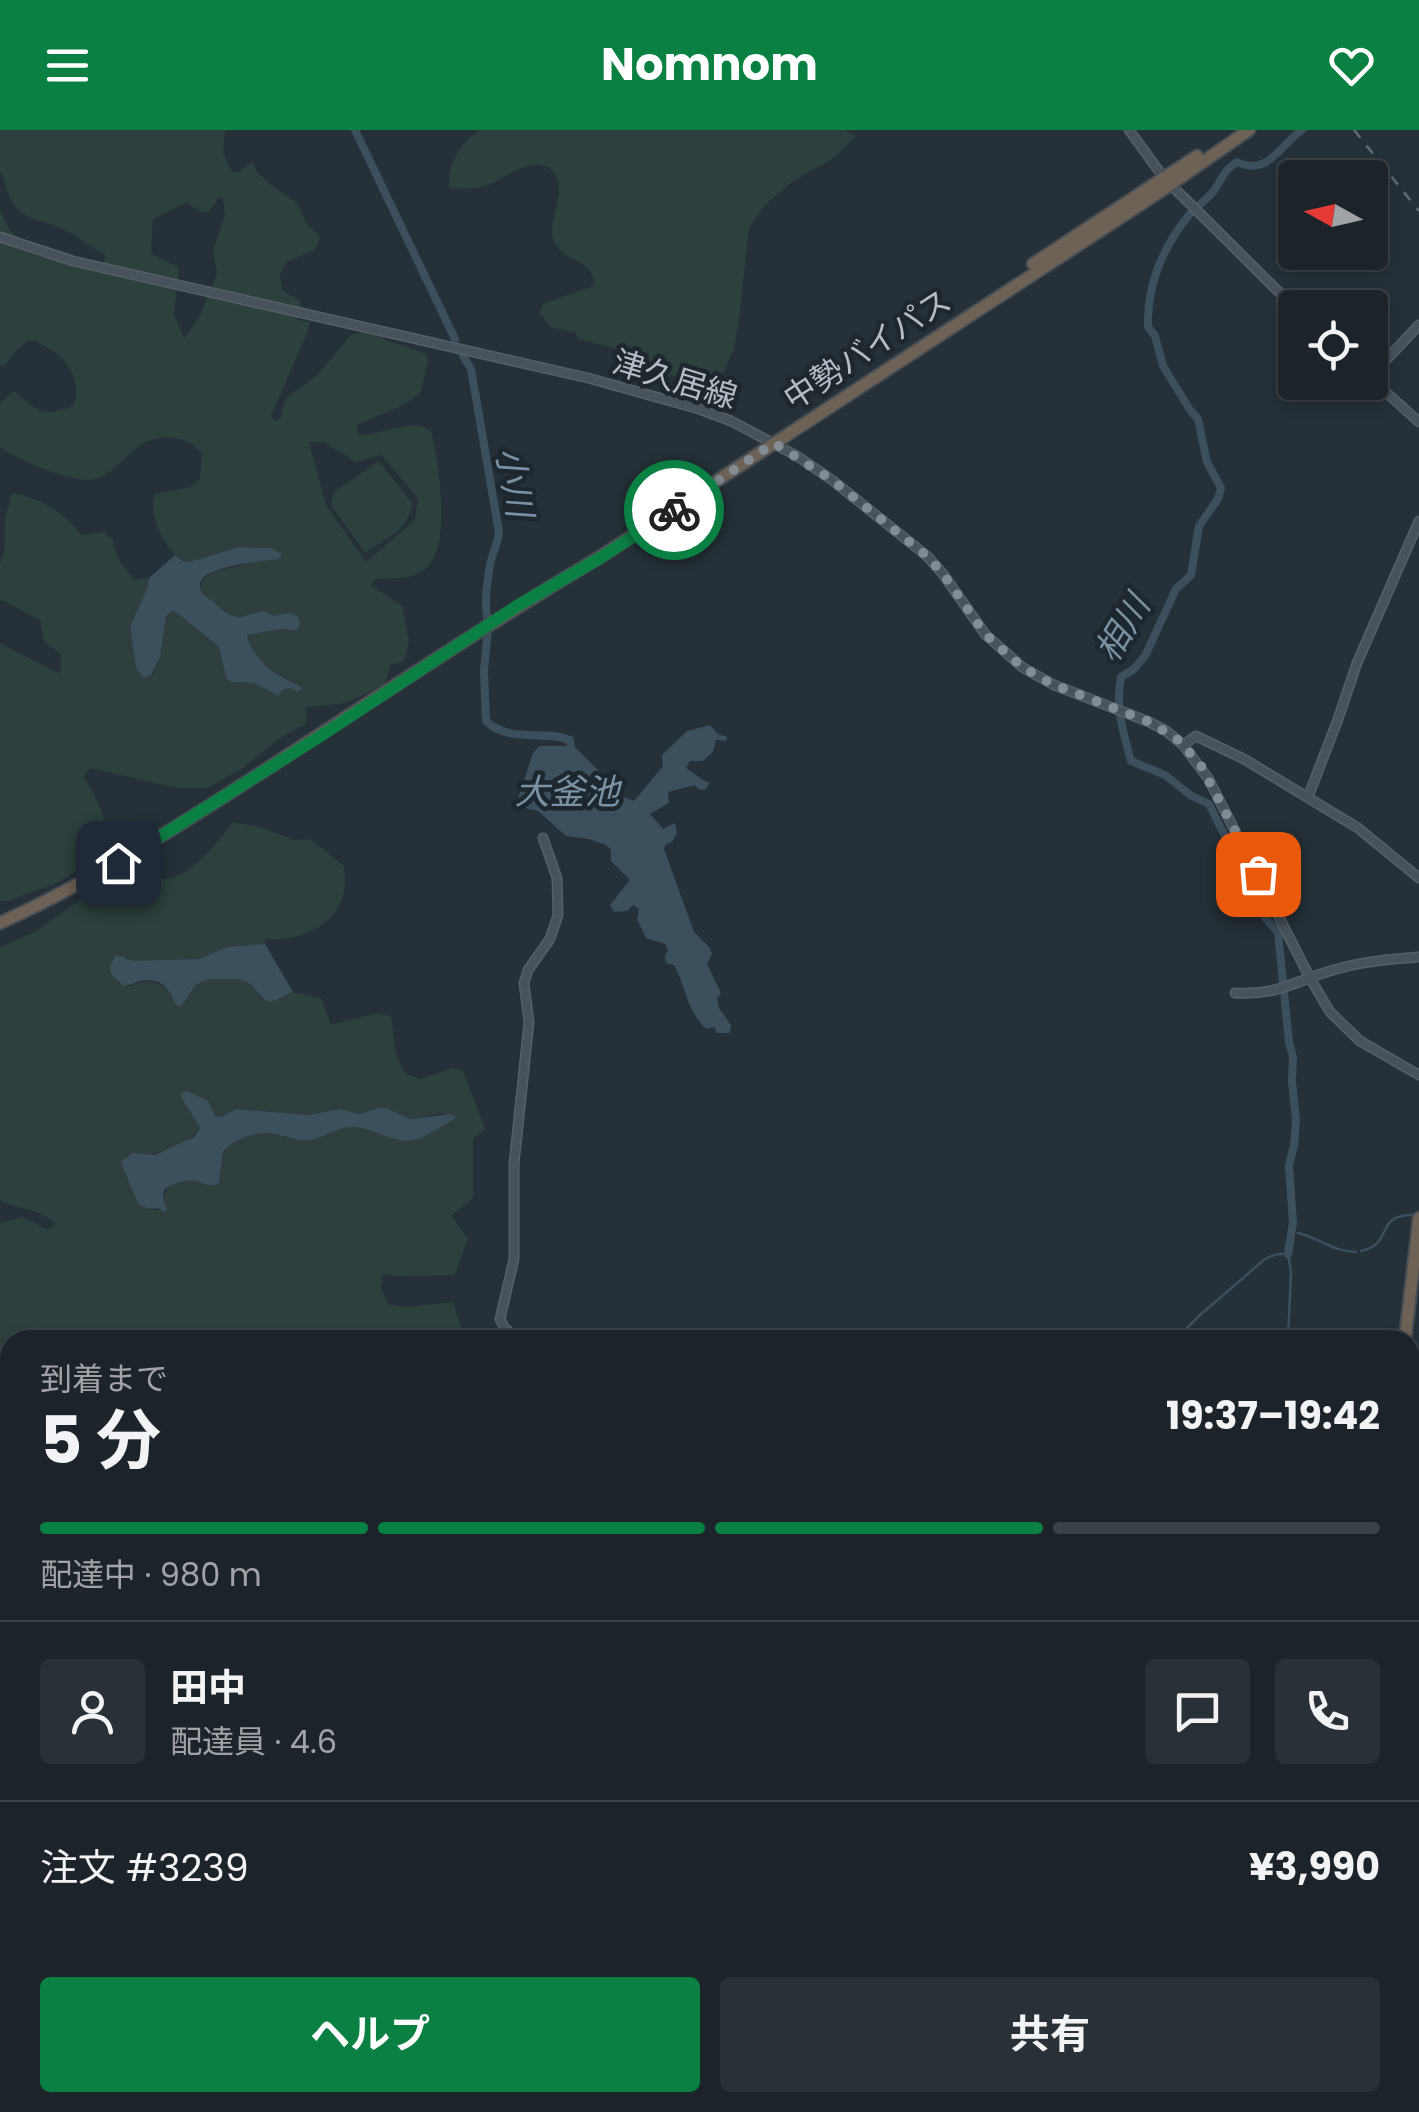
<!DOCTYPE html>
<html lang="ja">
<head>
<meta charset="utf-8">
<style>
	body { margin:0; font-family:Poppins,"Noto Sans JP",sans-serif; background:#293036; color:#f1f3f6; height:100vh; display:flex; flex-direction:column; font-size:38px; white-space:nowrap }
	* { box-sizing:border-box; margin:0 }
	p { font-size:32px; color:#a0a4a8 }
	.icon { flex:none; width:55px; height:55px; fill:none; stroke:currentColor; stroke-width:2; stroke-linecap:round; stroke-linejoin:round }
	.map { position:relative; flex:1; overflow:hidden }
	.drawer { position:absolute; left:0px; top:1200px; width:1420px; height:782px; display:flex; flex-direction:column; background:#1c242a; border-radius:30px 30px 0 0; box-shadow:0 5px 15px #0003,0 0 0 2px #3a4147 }
	.drawer>* { flex:none }
	.needle { width:65px; rotate:278deg }
	.fabs { position:absolute; left:1278px; top:30px; display:grid; gap:20px }
	.fabs a { display:grid; place-items:center; width:110px; height:110px; border-radius:10px; background:#1c242a; box-shadow:0 5px 15px #0003,0 0 0 2px #3a4147; font-size:50px }
	.pin { position:absolute; display:grid; place-items:center; width:85px; height:85px; color:#fff; margin:-42px; border-radius:20px; box-shadow:0 5px 15px #0006 }
	.courier { position:absolute; display:grid; place-items:center; width:100px; height:100px; margin:-50px; border:8px solid #0b8043; border-radius:50%; background:#fff; color:#222; box-shadow:0 2px 12px #0007 }
	.overview em { font-style:normal; font-weight:700 }
	.overview div { display:flex; flex-direction:column-reverse }
	.overview { display:flex; align-items:center; justify-content:space-between; height:170px; padding:0 40px }
	h1 { font-size:65px; font-weight:700; line-height:75px }
	.bar { display:grid; grid-template-columns:repeat(4,1fr); gap:15px 10px; align-content:center; height:120px; padding:0 40px }
	.bar i { height:12px; border-radius:8px; background:#3a4147 }
	.bar .on { background:#0b8043 }
	.bar p { grid-column:span 4 }
	.line { display:flex; align-items:center; gap:25px; padding:0 40px; border-top:2px solid #3a4147 }
	.line div { flex:1 }
	.round { display:grid; place-items:center; flex:none; width:105px; height:105px; border-radius:10px; background:#293036 }
	.cta { display:flex; gap:20px; margin-top:auto; padding:20px 40px }
	.cta a { flex:1; height:115px; border-radius:10px; background:#0b8043; color:#fff; font-size:40px; font-weight:700; line-height:115px; text-align:center }
	.cta a+a { background:#293036; color:#f1f3f6 }
	header { display:flex; justify-content:space-between; align-items:center; height:130px; padding:0 40px; background:#0b8043; color:#fff; font-size:45px; font-weight:700 }
	.map>svg:first-child { display:block }
	.green { fill:#2d403d; fill-rule:evenodd }
	.water { fill:#3b4f5d }
	.lines { fill:none; stroke-linecap:round; stroke-linejoin:round }
	.stream { stroke:#3b4f5d; stroke-width:2.5 }
	.river { stroke:#3b4f5d; stroke-width:8 }
	.secondary-casing { stroke:#576067; stroke-width:11 }
	.primary-casing { stroke:#424b52; stroke-width:12 }
	.highway-casing { stroke:#444d54; stroke-width:15 }
	.secondary { stroke:#47525b; stroke-width:8 }
	.primary { stroke:#576169; stroke-width:9 }
	.highway { stroke:#6e6156; stroke-width:11 }
	.rail { stroke:#5f6a72; stroke-width:2.5; stroke-dasharray:10 10; stroke-linecap:butt }
	.done { stroke:#828c94; stroke-width:10; stroke-dasharray:0 18 }
	.route { stroke:#0b8043; stroke-width:12 }
	.labels { text-anchor:middle; dominant-baseline:central; stroke-width:9; stroke-linejoin:round; paint-order:stroke }
	.street-label { font-size:32px; fill:#b4bdc5; stroke:#1e272e }
	.water-label { font-size:35px; font-style:italic; fill:#7892a4; stroke:#1e272e }
</style>
</head>
<body>
<header><svg class="icon" aria-label="menu" viewBox="0 0 24 24"><path d="M4 6h16M4 12h16M4 18h16"/></svg>Nomnom<svg class="icon" aria-label="heart" viewBox="0 0 24 24"><path d="M12 20l-8-8c-3-5 5-10 8-4 3-6 11-1 8 4z"/></svg></header>
<div class="map">
<svg width="1419" height="1982" viewBox="0 0 1419 1982">
	<rect width="100%" height="100%" fill="#253038"/>
	<!-- green -->
	<g class="green">
		<path d="M0,0H225L223,23L232,42H239L252,32L257,42L275,58L297,73L306,92L320,108L315,120L286,132L280,145L282,161L301,170L297,190L310,192L307,203L271,286L274,290L280,289L286,268L317,245L352,204L365,202L426,224L428,232L420,264L405,274L357,295V304C377,309 406,286 431,300C438,333 455,422 421,442C409,450 389,448 375,449L370,455L402,476L409,511L404,531L390,535L385,554L353,570L339,574L306,577V594L280,608L240,640L208,658H177L90,638L83,648C98,664 103,688 111,709L105,723L57,753L8,771H0V513L60,544L61,524L44,512L40,490L0,469V433L4,423L5,388L12,363C38,367 66,383 81,405L105,402L112,409L119,430L134,450L149,448L147,459L130,496L136,538L152,545L160,527L166,487L170,481L176,482L219,517L226,547L242,553H254L278,566C283,559 290,558 296,553C276,544 249,528 247,505L280,499L288,500C257,469 267,491 237,486C223,484 212,472 202,463C197,435 234,441 251,432C259,429 266,422 272,418L240,417L189,432C167,427 147,385 155,364L191,357L200,349L202,323C189,310 178,306 160,308C131,311 121,342 95,349C75,354 16,330 0,317V273L14,261C37,281 42,288 73,276C84,253 66,225 44,216C39,213 35,209 29,211C21,214 11,228 5,235L0,236V80L9,99L35,125L102,143L105,125C92,119 83,110 71,103C35,83 13,97 3,45L0,42ZM218,68H223L225,85L213,120L217,144L199,188L184,208L174,184L179,137L151,124L153,89L187,72L198,81L208,83ZM309,312H324L356,332L382,325L418,369L415,390L366,432L326,375Z"/>
		<path d="M479,0H845L856,6L834,28L792,52L764,76L749,98L740,182L734,219L722,245L710,251L681,248L671,245L654,257L637,252L634,233L621,220L578,209L575,202L552,198L539,183L543,174L590,157L594,155C595,129 562,132 554,111C546,91 565,69 557,49C544,16 505,49 488,55C475,59 461,60 449,57C448,34 460,13 479,0Z"/>
		<path d="M379,331L412,373C410,400 385,409 365,423L331,375L333,363Z"/>
		<path d="M233,692L260,697L294,710L310,709L344,736C345,747 346,759 342,769C330,800 296,811 265,809V814L227,817L199,829L148,832L133,831L126,827L117,850L128,857C152,844 167,856 183,874C187,867 190,859 196,854C205,847 235,846 245,851C253,854 257,862 261,869L287,866L293,862L321,868L331,895L377,883L391,886L396,925L406,944L421,949L453,938L463,941L485,999L473,1008V1068L451,1086L468,1108L455,1145L397,1146L383,1144L381,1158L389,1175L408,1177L453,1172L461,1196L469,1210H10V1434L0,1456V1093L23,1087L48,1100L56,1093L40,1083L5,1073L0,1069V817C12,812 25,807 36,801C60,786 83,765 108,752C122,744 146,748 162,749C190,750 218,711 233,692ZM379,978H387L409,989L443,983L451,992L406,1011C387,1004 364,994 344,998C331,1000 319,1009 306,1010C294,1011 285,1006 274,1003C258,999 235,1010 223,1021L219,1054C205,1057 195,1047 182,1051C177,1052 173,1055 168,1057L163,1067L167,1079L151,1080L138,1074L122,1032C146,1027 184,1019 200,999L196,988L188,980L216,987L223,986L236,979L309,985L340,979L359,984Z"/>
		<polygon points="1,1588 10,1589 10,1807 0,1818"/>
		<polygon points="10,1861 10,1972 113,1973 118,1982 0,1982 0,1885"/>
		<polygon points="270,1972 424,1972 425,1974 424,1982 261,1982"/>
		<polygon points="482,1972 641,1972 641,1973 637,1982 480,1982"/>
	</g>
	<!-- water -->
	<g class="water">
		<path d="M240,417L272,418L282,425L278,429C261,431 216,436 204,447C198,453 200,456 202,463L225,482L233,486L241,487L264,481L273,486L290,483L299,487L300,494L297,500L280,499L247,505C249,520 266,538 279,545C287,550 294,552 302,558L298,562L290,558L283,560L278,566L254,553L231,552L226,547L219,517L176,482L171,481L166,487L160,527L151,545L144,548L136,538L130,496L147,459L149,448L175,425L183,431L189,432Z"/>
		<path d="M710,595L718,604L727,607L726,611L716,610L713,622L703,631H690L686,638L703,650L710,653L705,660L698,659L695,655L668,662L669,673L650,684L663,699L675,693L677,703L672,712L666,714L664,719L694,802L710,818L712,824L707,834L721,863L717,869L719,878L731,895L730,903H716L715,897L706,899C686,880 686,857 674,835L666,833L665,825L668,820L665,814L646,808L637,789L639,779L633,775L627,781L614,782L610,775L630,750L611,731V720L606,715L589,709L566,706L538,681L526,678L517,672L533,623L539,616H574L605,647L603,660L611,673L625,667L634,671L663,636L662,625L687,601Z"/>
		<path d="M265,814L293,862L271,872C258,869 258,858 247,852C240,848 231,849 224,849C195,848 195,855 181,877L176,875C169,858 161,847 140,851C138,852 126,856 125,856C122,855 121,853 119,851C107,843 108,837 116,825L134,831L199,829L227,817Z"/>
		<path d="M186,961L207,970L216,987L223,986L236,979L308,985L340,979L359,984L379,978H387L409,989L452,984L456,988C444,995 420,1012 407,1011C393,1011 371,998 355,997C339,996 325,1007 310,1010C299,1012 290,1007 280,1005C260,999 238,1007 223,1021L219,1054C208,1057 205,1053 195,1051C184,1049 173,1054 164,1060L163,1067L167,1080L164,1082L158,1078C150,1080 145,1078 138,1074L121,1032L133,1023L155,1025L194,1007L200,999C195,986 185,977 180,964Z"/>
	</g>
	<g class="lines">
		<!-- stream -->
		<g class="stream">
			<polyline points="1292,1102 1293,1102"/>
			<path d="M1298,1103C1319,1108 1334,1122 1356,1122"/>
			<path d="M1361,1121C1395,1114 1373,1085 1413,1085"/>
			<path d="M1175,1210L1200,1185L1264,1130C1271,1125 1279,1123 1288,1124L1291,1142L1288,1210"/>
			<polyline points="1410,1322 1419,1322"/>
			<polyline points="0,1521 10,1524"/>
		</g>
		<!-- river -->
		<g class="river">
			<polyline points="355,0 455,209"/>
			<path d="M463,226L471,239L499,402C498,414 492,424 490,435C487,452 484,471 487,487"/>
			<path d="M488,499L484,540L486,591C510,614 542,599 570,610L571,625"/>
			<path d="M1288,1124L1293,1093L1289,1036L1294,1015L1296,990L1292,951L1293,927L1289,912L1278,802L1266,789L1209,674L1190,665L1165,645L1131,631C1123,600 1115,580 1121,547L1134,539L1145,526L1176,459L1191,445L1199,396L1218,369L1221,358L1207,332L1198,289L1190,280L1163,236L1155,206L1148,197C1147,155 1163,117 1189,85C1196,77 1205,71 1212,63C1221,52 1224,39 1237,32C1268,47 1280,15 1302,0"/>
		</g>
		<!-- secondary casing -->
		<g class="secondary-casing">
			<g id="secondary">
				<polyline points="1129,0 1164,48 1295,178"/>
				<polyline points="0,107 73,131 588,248 699,279 731,291 797,326 832,350 927,426 943,444 985,504 1022,537 1052,554 1147,591 1165,600 1183,615 1208,648 1310,848 1330,882 1360,911 1419,945"/>
				<polyline points="1370,247 1419,195"/>
				<polyline points="1370,248 1419,292"/>
				<polyline points="1183,615 1196,606 1244,629 1358,698 1419,748"/>
				<polyline points="1308,667 1337,592 1357,533 1419,391"/>
				<path d="M1235,863C1281,866 1299,848 1341,838C1367,831 1392,829 1419,827"/>
				<polyline points="518,1210 504,1197 500,1189 514,1129 514,1034 529,892 524,853 528,840 550,809 558,785 557,748 543,708"/>
				<polyline points="687,1210 699,1210"/>
				<polyline points="703,1210 731,1206"/>
				<polyline points="1410,1229 1419,1228"/>
				<polyline points="782,1972 818,1982"/>
				<polyline points="243,1982 251,1972"/>
				<polyline points="1007,1982 1008,1972"/>
			</g>
		</g>
		<!-- primary casing -->
		<g class="primary-casing">
			<g id="primary">
				<polyline points="1410,1374 1419,1379"/>
				<polyline points="0,1578 10,1575"/>
			</g>
		</g>
		<!-- highway casing -->
		<g class="highway-casing">
			<g id="highway">
				<polyline points="1033,134 1197,26"/>
				<path d="M0,793C86,754 166,704 245,653C363,577 479,499 600,427L1158,63L1249,0"/>
				<polyline points="1405,1210 1419,1088"/>
				<polyline points="0,1493 10,1497"/>
				<polyline points="1410,1495 1419,1523"/>
				<polyline points="0,1502 10,1506"/>
				<polyline points="1411,1519 1419,1543"/>
				<polyline points="1410,1711 1419,1703"/>
				<polyline points="1410,1769 1419,1762"/>
				<polyline points="1410,1844 1419,1850"/>
				<polyline points="1410,1871 1419,1874"/>
				<polyline points="1410,1885 1419,1887"/>
			</g>
		</g>
		<!-- secondary -->
		<use href="#secondary" class="secondary"/>
		<!-- primary -->
		<use href="#primary" class="primary"/>
		<!-- highway -->
		<use href="#highway" class="highway"/>
		<!-- rail -->
		<polyline class="rail" points="1354,0 1419,81"/>
	</g>
	<g class="lines">
		<!-- done -->
		<polyline class="done" points="674,380 774,313 832,350 927,426 943,444 985,504 1022,537 1052,554 1147,591 1176,608 1200,634 1258,744"/>
		<!-- route -->
		<polyline class="route" points="118,733 322,605 517,476 600,428 674,380"/>
	</g>
	<g class="labels">
		<!-- street labels -->
		<g class="street-label">
			<text transform="translate(867 219) rotate(-33)">中勢バイパス</text>
			<text transform="translate(675 249) rotate(17)">津久居線</text>
		</g>
		<!-- water labels -->
		<g class="water-label">
			<text transform="translate(515 352) rotate(80)">小川</text>
			<text transform="translate(1122 498) rotate(-59)">相川</text>
			<text x="567" y="661">大釜池</text>
		</g>
	</g>
</svg>
<div class="fabs">
<a><svg class="needle" viewBox="-14 -14 28 28"><path d="M0-13l5 13h-10z" fill="#e53935"/><path d="M0 13l5-13h-10z" fill="#a0a4a8"/></svg></a>
<a><svg class="icon" aria-label="locate" viewBox="0 0 24 24"><circle cx="12" cy="12" r="6"/><path d="M12 2v4M12 18v4M2 12h4M18 12h4"/></svg></a>
</div>
<div class="pin" style="left:1258px;top:744px;background:#ea580c"><svg class="icon" aria-label="bag" viewBox="0 0 24 24"><path d="M5 8h14l-1 12H6zM9 8a3 3 0 0 1 6 0"/></svg></div>
<div class="pin" style="left:118px;top:733px;background:#1f2937"><svg class="icon" aria-label="home" viewBox="0 0 24 24"><path d="M3 11l9-7 9 7M6 9v11h12V9"/></svg></div>
<div class="courier" style="left:674px;top:380px"><svg class="icon" aria-label="bike" viewBox="0 0 24 24"><circle cx="6" cy="16" r="4"/><circle cx="18" cy="16" r="4"/><path d="M6 16l4-8h5l3 8M10 8l3 8H6M13 5h3"/></svg></div>
<section class="drawer">
<div class="overview"><div><h1>5 分</h1><p>到着まで</p></div><em>19:37–19:42</em></div>
<div class="bar"><i class="on"></i><i class="on"></i><i class="on"></i><i></i><p>配達中 · 980 m</p></div>
<div class="line" style="height:180px"><a class="round"><svg class="icon" aria-label="person" viewBox="0 0 24 24"><circle cx="12" cy="8" r="4"/><path d="M4 21q1-7 8-7t8 7"/></svg></a><div><b>田中</b><p>配達員 · 4.6</p></div><a class="round"><svg class="icon" aria-label="chat" viewBox="0 0 24 24"><path d="M4 5h16v11H9l-5 4z"/></svg></a><a class="round"><svg class="icon" aria-label="phone" viewBox="0 0 24 24"><path d="M5 4h4l2 5-3 2q2 4 5 5l2-3 5 2v4C11 20 4 13 5 4z"/></svg></a></div>
<div class="line" style="height:130px"><div>注文 #3239</div><b>¥3,990</b></div>
<div class="cta"><a>ヘルプ</a><a>共有</a></div>
</section>
</div>
</body>
</html>
